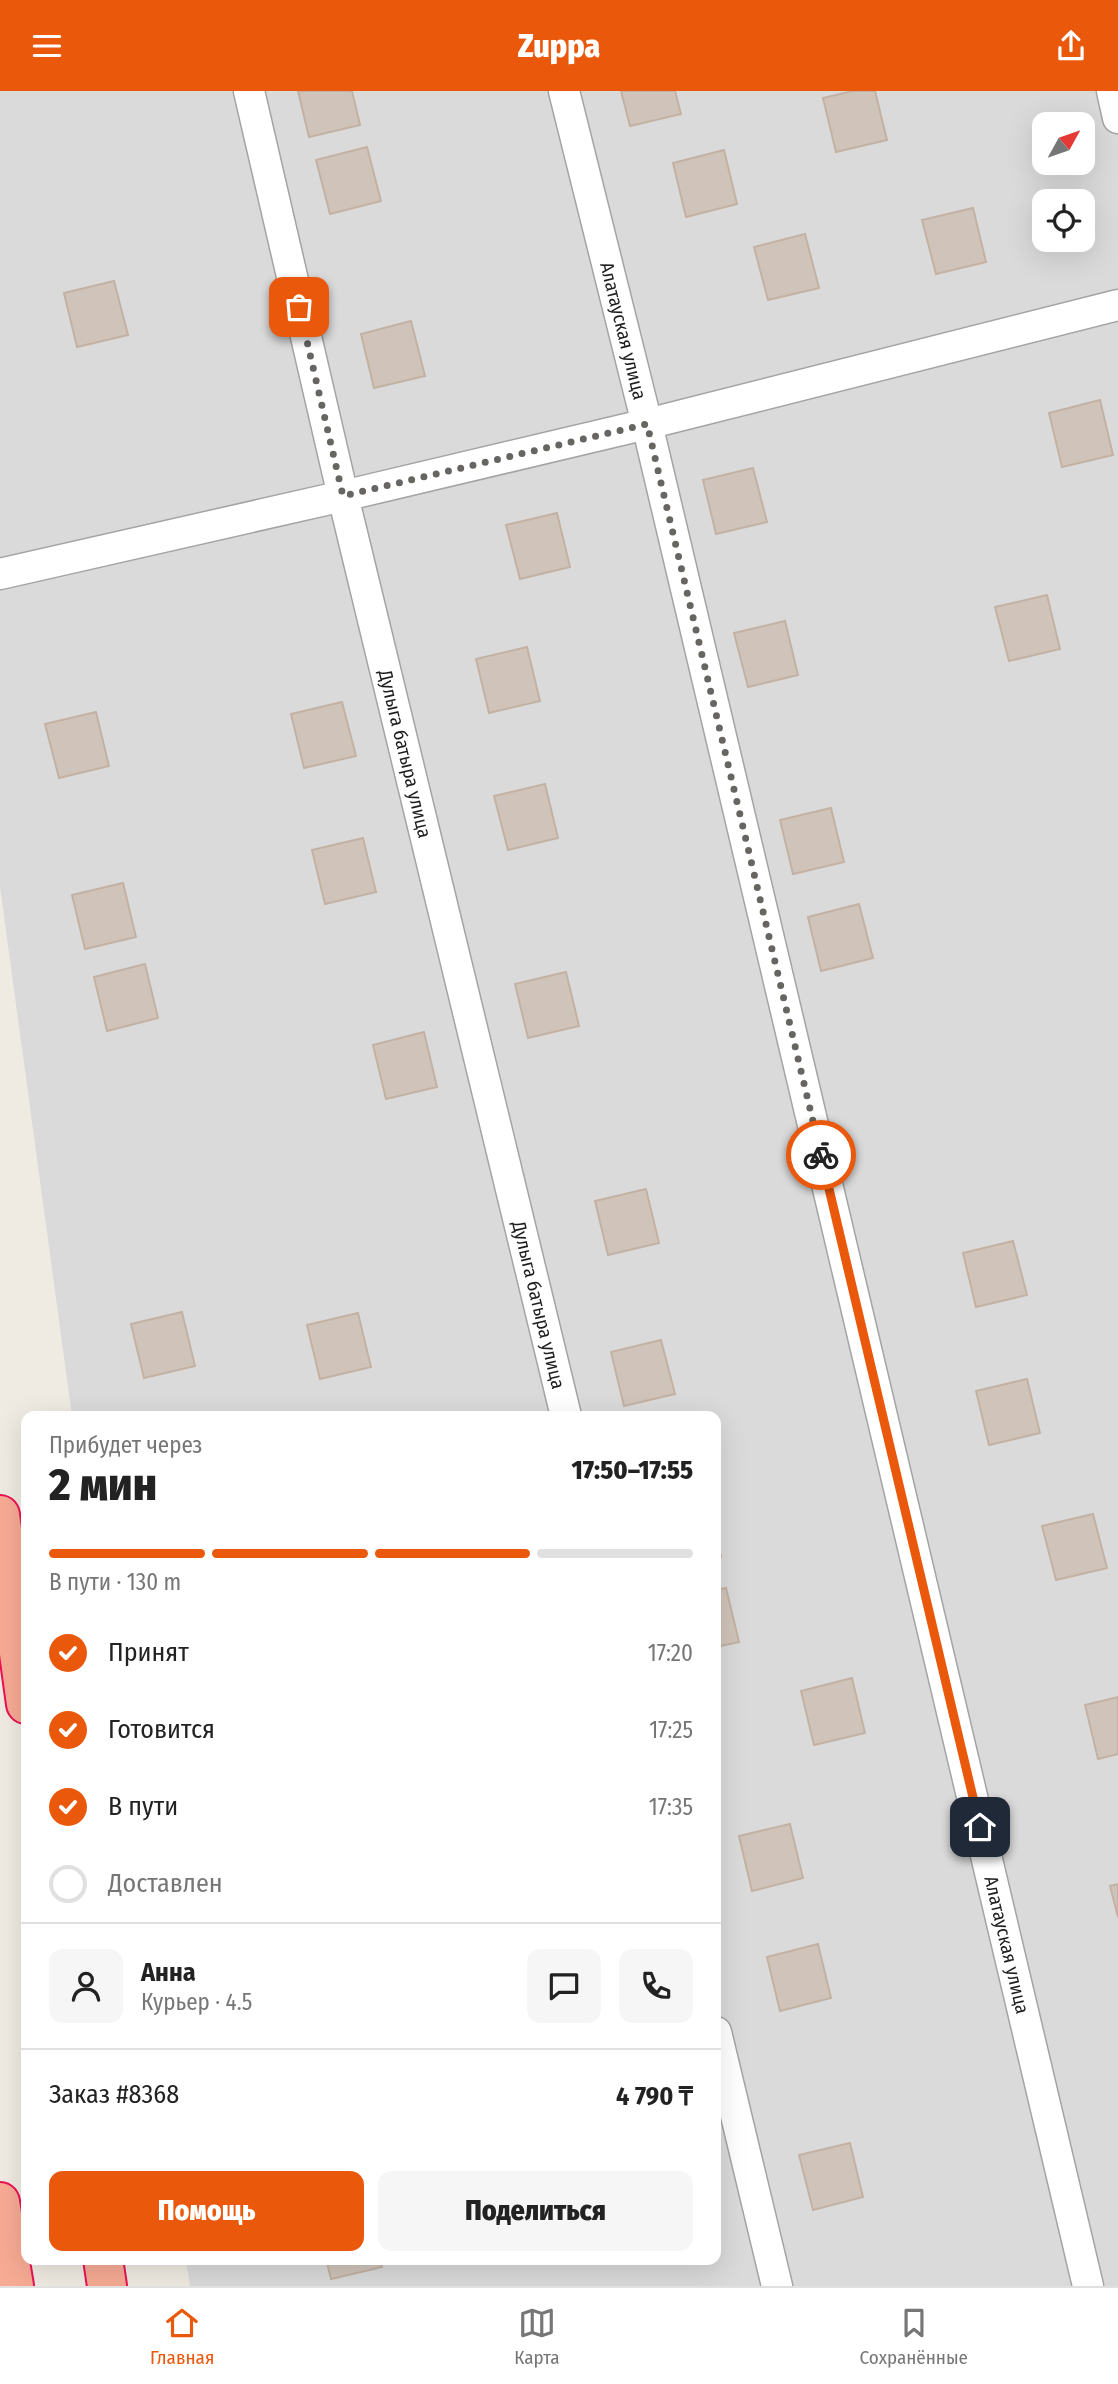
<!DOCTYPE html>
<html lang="ru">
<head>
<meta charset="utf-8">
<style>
	body { margin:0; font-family:"Fira Sans Condensed",sans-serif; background:#f6f6f6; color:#222; height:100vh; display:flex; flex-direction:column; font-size:26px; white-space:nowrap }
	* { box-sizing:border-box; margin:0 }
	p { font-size:23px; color:#767676 }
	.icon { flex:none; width:38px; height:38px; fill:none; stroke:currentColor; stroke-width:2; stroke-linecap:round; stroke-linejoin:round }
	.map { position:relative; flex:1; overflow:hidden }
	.sheet { position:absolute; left:21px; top:1320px; width:700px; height:854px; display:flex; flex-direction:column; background:#fff; border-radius:14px; box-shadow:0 7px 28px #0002 }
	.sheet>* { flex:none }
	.needle { width:46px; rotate:50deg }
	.controls { position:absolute; left:1032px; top:21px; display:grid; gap:14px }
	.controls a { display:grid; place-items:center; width:63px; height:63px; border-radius:14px; background:#fff; box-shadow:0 7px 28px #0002; font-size:35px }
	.pin { position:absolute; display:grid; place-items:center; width:60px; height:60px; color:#fff; margin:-30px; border-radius:14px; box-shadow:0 4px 10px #0006 }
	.courier { position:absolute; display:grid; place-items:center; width:70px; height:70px; margin:-35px; border:5px solid #ea580c; border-radius:50%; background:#fff; color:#222; box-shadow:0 2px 9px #0007 }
	.summary em { font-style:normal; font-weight:800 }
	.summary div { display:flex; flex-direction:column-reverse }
	.summary { display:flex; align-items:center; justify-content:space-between; height:119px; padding:0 28px }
	h1 { font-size:46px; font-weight:800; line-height:52px }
	.bar { display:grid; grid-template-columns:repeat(4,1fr); gap:10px 7px; align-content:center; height:84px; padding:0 28px }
	.bar i { height:9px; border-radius:5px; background:#e0e0e0 }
	.bar .current { background:#ea580c }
	.bar p { grid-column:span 4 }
	.line { display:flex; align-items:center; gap:18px; padding:0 28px; border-top:2px solid #e0e0e0 }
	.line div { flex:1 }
	.round { display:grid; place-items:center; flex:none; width:74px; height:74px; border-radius:14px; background:#f6f6f6 }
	ol { padding:0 28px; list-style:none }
	li { display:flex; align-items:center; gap:21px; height:77px }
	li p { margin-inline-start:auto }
	li .icon { padding:7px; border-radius:50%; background:#ea580c; color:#fff; stroke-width:4 }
	li:last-child { color:#767676 }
	li i { width:38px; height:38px; border:4px solid #e0e0e0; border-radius:50% }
	.primary-button { display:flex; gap:14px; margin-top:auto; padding:14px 28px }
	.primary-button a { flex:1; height:80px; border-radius:14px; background:#ea580c; color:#fff; font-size:28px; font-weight:800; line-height:80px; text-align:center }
	.primary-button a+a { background:#f6f6f6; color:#222 }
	header { display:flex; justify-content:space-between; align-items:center; height:91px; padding:0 28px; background:#ea580c; color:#fff; font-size:32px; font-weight:800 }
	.menu { display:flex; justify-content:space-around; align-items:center; height:98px; border-top:2px solid #e0e0e0; background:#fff; font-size:19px; color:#767676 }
	.menu a { display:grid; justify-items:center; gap:4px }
	.menu .current { color:#ea580c }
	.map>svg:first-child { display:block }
	.residential { fill:#dbdada; fill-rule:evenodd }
	.building { fill:#d0c4ba; stroke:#c3b2a3; stroke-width:2 }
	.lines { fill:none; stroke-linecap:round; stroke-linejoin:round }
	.minor-casing { stroke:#a4a4a4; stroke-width:33 }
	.trunk-casing { stroke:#ea1256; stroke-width:42 }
	.minor { stroke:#fff; stroke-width:30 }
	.trunk { stroke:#f7ab94; stroke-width:38 }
	.done { stroke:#666562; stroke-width:7; stroke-dasharray:0 12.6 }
	.route { stroke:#ea580c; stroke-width:9 }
	.labels { text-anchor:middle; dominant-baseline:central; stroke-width:7; stroke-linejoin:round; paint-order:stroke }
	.street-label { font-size:19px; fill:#1d1d1d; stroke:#fff }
</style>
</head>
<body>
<header><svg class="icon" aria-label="menu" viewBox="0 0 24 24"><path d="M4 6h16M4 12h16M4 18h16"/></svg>Zuppa<svg class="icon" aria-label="share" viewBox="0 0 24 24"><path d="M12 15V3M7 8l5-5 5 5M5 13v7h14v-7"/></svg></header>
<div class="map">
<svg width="1118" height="2195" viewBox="0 0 1118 2195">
	<rect width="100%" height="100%" fill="#efebe2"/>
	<!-- residential -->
	<path class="residential" d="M0,0H1118V2195H190L186,2168H716V1325H72L0,796ZM1045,33H1083V72H1045ZM1045,110H1083V149H1045Z"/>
	<!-- building -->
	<g class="building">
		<polygon points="298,0 352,0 360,34 309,46"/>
		<polygon points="621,0 675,0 681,23 630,35"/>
		<polygon points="853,0 875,0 887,49 836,61 823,7"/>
		<polygon points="367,56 381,110 330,123 316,69"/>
		<polygon points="724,59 737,113 686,126 673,72"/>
		<polygon points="973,117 986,171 936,183 922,129"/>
		<polygon points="805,143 819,197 768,209 754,156"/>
		<polygon points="114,190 128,244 77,256 64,202"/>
		<polygon points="411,230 425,285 374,297 361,243"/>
		<polygon points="1100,309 1113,364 1062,376 1049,322"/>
		<polygon points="753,377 767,431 716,443 703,389"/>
		<polygon points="557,422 570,476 520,488 506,434"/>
		<polygon points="1047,504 1060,558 1009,570 995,516"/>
		<polygon points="785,530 798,584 748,596 734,542"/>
		<polygon points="527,556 540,610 489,622 476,568"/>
		<polygon points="342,611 356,665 304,677 291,623"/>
		<polygon points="96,621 109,675 59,687 45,633"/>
		<polygon points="545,693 558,747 508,759 494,705"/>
		<polygon points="831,717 844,771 793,783 780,729"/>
		<polygon points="363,747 376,801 325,813 312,759"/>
		<polygon points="123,792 136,846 85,858 72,804"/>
		<polygon points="859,813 873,867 821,880 808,826"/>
		<polygon points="145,873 158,927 107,940 94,886"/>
		<polygon points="566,881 579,935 528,947 515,893"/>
		<polygon points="424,941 437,996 386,1008 373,954"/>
		<polygon points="646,1098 659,1152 608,1164 595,1110"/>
		<polygon points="1013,1150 1027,1204 976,1216 963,1162"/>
		<polygon points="182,1221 195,1275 144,1287 131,1233"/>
		<polygon points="358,1222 371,1276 320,1288 307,1234"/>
		<polygon points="661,1249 675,1303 624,1315 611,1261"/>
		<polygon points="1027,1288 1040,1342 989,1354 976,1300"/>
		<polygon points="1093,1423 1107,1477 1056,1489 1042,1435"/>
		<polygon points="716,1444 721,1466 716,1468"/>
		<polygon points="726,1497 739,1551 716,1556 716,1499"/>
		<polygon points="852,1587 865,1642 814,1654 801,1600"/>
		<polygon points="1118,1606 1118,1663 1098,1668 1085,1614"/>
		<polygon points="790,1733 803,1787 752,1800 739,1745"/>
		<polygon points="1118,1793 1118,1826 1110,1795"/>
		<polygon points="818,1853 831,1907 780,1920 767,1866"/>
		<polygon points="850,2052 863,2106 813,2119 799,2064"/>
		<polygon points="326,2168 380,2168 382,2176 331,2188"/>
	</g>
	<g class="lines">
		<!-- minor casing -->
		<g class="minor-casing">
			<g id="minor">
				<path id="s1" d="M249,0L343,405L566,1325"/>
				<path id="s2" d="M564,0L647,333L1088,2195"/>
				<polyline points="1112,0 1118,27"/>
				<polyline points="0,483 343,405 647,333 1118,214"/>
				<polyline points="716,1941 777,2195"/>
			</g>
		</g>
		<!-- trunk casing -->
		<g class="trunk-casing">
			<g id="trunk">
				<polyline points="0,1424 26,1613"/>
				<polyline points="0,2111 14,2195"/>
				<polyline points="103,2168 107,2195"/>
			</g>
		</g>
		<!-- minor -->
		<use href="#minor" class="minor"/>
		<!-- trunk -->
		<use href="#trunk" class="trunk"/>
	</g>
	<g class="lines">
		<!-- done -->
		<polyline class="done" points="299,216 343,405 647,333 821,1064"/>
		<!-- route -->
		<polyline class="route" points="821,1064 980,1736"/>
	</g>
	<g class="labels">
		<!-- street labels -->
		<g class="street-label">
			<text stroke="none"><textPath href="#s2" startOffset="247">Алатауская улица</textPath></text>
			<text stroke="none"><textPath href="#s1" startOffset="681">Дулыга батыра улица</textPath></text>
			<text stroke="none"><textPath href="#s1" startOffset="1248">Дулыга батыра улица</textPath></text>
			<text stroke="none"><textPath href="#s2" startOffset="1906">Алатауская улица</textPath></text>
		</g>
	</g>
</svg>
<div class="controls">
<a><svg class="needle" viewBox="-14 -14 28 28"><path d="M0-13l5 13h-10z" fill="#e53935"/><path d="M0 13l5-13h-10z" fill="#767676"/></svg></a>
<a><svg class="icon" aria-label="locate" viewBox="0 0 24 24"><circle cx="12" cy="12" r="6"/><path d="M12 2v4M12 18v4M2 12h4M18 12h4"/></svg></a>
</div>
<div class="pin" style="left:299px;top:216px;background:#ea580c"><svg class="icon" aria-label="bag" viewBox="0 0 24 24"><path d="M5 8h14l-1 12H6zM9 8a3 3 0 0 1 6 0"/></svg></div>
<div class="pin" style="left:980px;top:1736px;background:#1f2937"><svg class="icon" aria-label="home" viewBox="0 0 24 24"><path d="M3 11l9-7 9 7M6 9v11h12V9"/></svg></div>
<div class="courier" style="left:821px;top:1064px"><svg class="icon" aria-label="bike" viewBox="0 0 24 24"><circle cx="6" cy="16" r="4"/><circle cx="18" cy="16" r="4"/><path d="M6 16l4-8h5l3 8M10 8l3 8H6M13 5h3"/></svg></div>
<section class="sheet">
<div class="summary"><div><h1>2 мин</h1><p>Прибудет через</p></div><em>17:50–17:55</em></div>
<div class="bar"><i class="current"></i><i class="current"></i><i class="current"></i><i></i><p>В пути · 130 m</p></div>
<ol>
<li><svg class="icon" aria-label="check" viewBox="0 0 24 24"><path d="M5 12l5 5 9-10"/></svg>Принят<p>17:20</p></li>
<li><svg class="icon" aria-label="check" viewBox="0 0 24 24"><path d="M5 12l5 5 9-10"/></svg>Готовится<p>17:25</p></li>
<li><svg class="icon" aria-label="check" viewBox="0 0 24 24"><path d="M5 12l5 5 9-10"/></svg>В пути<p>17:35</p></li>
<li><i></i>Доставлен</li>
</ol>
<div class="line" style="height:126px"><a class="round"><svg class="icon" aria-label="person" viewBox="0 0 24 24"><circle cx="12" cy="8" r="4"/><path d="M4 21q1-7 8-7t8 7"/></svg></a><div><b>Анна</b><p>Курьер · 4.5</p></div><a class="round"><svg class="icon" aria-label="chat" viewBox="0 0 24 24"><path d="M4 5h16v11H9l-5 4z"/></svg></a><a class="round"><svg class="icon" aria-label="phone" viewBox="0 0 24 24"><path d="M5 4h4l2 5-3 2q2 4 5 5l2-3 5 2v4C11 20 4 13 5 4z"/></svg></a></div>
<div class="line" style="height:91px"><div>Заказ #8368</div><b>4 790 ₸</b></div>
<div class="primary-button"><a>Помощь</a><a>Поделиться</a></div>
</section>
</div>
<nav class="menu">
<a class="current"><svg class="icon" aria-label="home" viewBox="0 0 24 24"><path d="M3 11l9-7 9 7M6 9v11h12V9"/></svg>Главная</a>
<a><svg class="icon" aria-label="map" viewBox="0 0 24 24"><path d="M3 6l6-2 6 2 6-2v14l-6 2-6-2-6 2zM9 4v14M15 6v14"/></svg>Карта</a>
<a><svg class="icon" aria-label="saved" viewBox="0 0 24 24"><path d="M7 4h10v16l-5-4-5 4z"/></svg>Сохранённые</a>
</nav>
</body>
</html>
